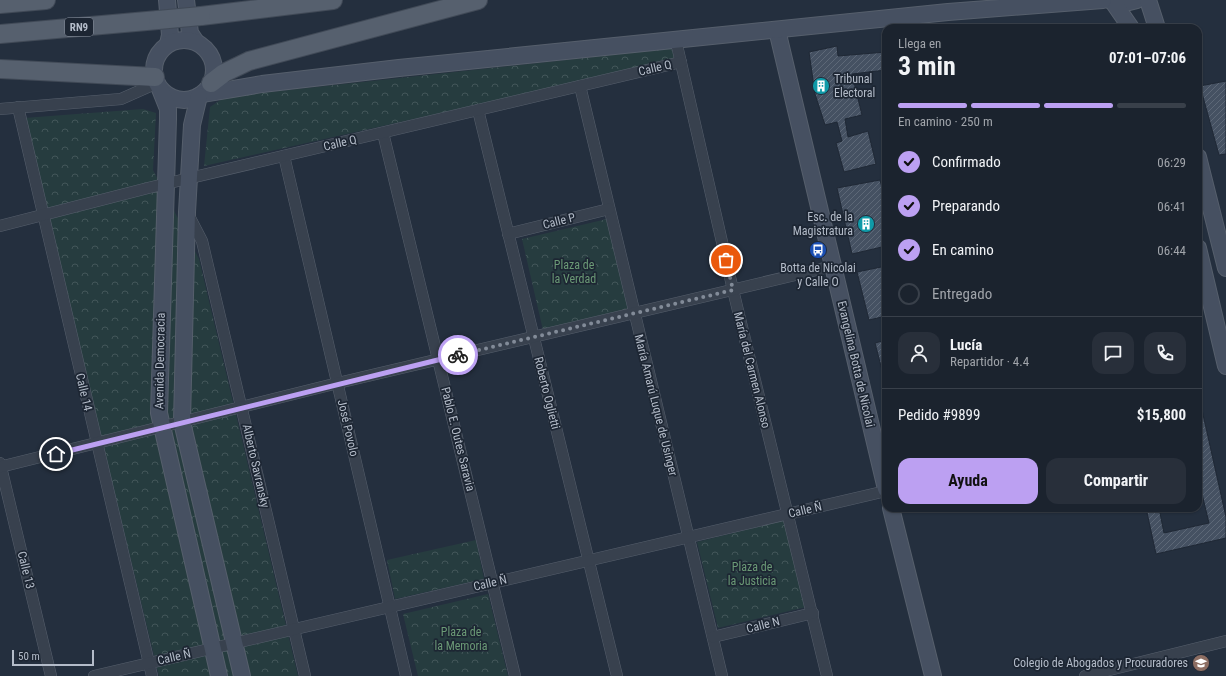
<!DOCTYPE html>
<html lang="es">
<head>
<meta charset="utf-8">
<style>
	body { margin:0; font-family:"Roboto Condensed",sans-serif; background:#282f3a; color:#f1f3f6; height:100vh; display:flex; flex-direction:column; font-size:15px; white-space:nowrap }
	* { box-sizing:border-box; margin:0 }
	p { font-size:13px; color:#a0a4aa }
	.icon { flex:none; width:22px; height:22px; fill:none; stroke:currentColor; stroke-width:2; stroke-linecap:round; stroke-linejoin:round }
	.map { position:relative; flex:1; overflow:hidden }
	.drawer { position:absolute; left:882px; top:24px; width:320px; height:488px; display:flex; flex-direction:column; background:#1b232e; border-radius:12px; box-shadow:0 1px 3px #0004,0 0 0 1px #39404a }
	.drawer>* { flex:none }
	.scale { position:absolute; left:12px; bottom:10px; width:82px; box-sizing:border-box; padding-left:4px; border:2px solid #b4bcc9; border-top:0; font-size:11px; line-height:14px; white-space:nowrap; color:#b4bcc9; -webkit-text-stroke:3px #1d2633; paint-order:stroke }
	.pin { position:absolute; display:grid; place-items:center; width:34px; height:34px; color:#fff; margin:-17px; border:2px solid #fff; border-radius:50%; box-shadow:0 1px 4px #0007 }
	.courier { position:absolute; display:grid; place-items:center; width:40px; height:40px; margin:-20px; border:3px solid #bca0f2; border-radius:50%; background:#fff; color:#222; box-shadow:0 1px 5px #0007 }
	.head em { font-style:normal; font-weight:700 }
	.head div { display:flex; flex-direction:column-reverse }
	.head { display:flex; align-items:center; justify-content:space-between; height:68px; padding:0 16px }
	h1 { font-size:26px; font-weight:700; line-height:30px }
	.bar { display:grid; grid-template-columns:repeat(4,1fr); gap:6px 4px; align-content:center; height:48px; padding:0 16px }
	.bar i { height:5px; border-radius:3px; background:#39404a }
	.bar .active { background:#bca0f2 }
	.bar p { grid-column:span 4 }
	.line { display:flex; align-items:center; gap:10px; padding:0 16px; border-top:1px solid #39404a }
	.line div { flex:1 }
	.round { display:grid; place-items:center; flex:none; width:42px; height:42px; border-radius:12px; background:#282f3a }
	ol { padding:0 16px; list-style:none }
	li { display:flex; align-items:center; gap:12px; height:44px }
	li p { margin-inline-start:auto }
	li .icon { padding:4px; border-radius:50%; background:#bca0f2; color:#111; stroke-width:4 }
	li:last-child { color:#a0a4aa }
	li i { width:22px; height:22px; border:2px solid #39404a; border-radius:50% }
	.primary-button { display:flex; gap:8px; margin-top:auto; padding:8px 16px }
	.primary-button a { flex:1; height:46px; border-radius:12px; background:#bca0f2; color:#111; font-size:16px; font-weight:700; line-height:46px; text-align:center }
	.primary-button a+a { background:#282f3a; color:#f1f3f6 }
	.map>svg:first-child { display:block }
	.park { fill:url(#park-crowns) }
	.building { fill:url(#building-hatch); stroke:#1f2835 }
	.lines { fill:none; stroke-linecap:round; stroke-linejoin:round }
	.street-casing { stroke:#565f6c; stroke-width:12 }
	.secondary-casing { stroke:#565f6c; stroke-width:18 }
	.primary-casing { stroke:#414a57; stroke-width:20 }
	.street { stroke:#38414e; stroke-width:11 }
	.secondary { stroke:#465061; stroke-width:16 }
	.primary { stroke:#56606e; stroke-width:18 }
	.primary-bridge-casing { stroke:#414a57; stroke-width:20; stroke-linecap:butt }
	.primary-bridge { stroke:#56606e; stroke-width:18 }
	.done { stroke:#828b98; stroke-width:4; stroke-dasharray:0 7.2 }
	.route { stroke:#bca0f2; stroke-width:5 }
	.labels { text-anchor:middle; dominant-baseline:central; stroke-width:3.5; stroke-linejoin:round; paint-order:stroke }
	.shield { fill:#1d2633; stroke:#878f9c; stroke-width:1 }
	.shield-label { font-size:11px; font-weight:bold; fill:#b4bcc9 }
	.street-label { font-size:12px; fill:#b4bcc9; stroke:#1d2633 }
	.poi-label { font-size:12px; fill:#b4bcc9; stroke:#1d2633; text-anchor:end }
	.park-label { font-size:12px; fill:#6b9a76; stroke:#1d2633 }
</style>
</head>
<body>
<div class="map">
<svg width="1226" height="676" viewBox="0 0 1226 676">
	<defs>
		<pattern id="park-crowns" width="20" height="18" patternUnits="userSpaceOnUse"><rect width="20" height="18" fill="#263c3f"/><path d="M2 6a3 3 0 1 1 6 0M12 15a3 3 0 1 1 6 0" fill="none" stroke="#435659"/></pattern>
		<pattern id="building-hatch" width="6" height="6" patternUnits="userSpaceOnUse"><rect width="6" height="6" fill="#455162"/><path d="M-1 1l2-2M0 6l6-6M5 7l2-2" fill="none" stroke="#5d6877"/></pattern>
	</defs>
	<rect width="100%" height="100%" fill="#242f3e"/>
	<!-- park -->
	<g class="park">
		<polygon points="676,48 678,60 204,166 210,107 225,97"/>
		<polygon points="143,109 156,113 153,170 199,259 298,676 159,676 24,118"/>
		<polygon points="607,219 629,309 543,330 522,239"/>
		<polygon points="785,520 806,607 718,628 697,542"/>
		<polygon points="476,540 484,579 395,599 387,560"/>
		<polygon points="488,594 508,676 418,676 403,614"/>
	</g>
	<!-- building -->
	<g class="building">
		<polygon points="837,46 838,56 886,52 886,70 852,74 862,115 845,119 848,137 868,131 876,164 844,172 836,143 842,141 837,122 825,125 815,94 809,52"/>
		<polygon points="1226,81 1226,154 1219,155 1200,86"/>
		<polygon points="880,180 886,203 886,246 852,254 837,188"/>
		<polygon points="886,266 886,316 869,320 857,272"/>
		<polygon points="886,340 886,373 883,374 875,343"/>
		<polygon points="1198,410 1202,410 1226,517 1226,538 1156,554 1146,508 1159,508 1164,533 1209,523 1202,494 1198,495"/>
	</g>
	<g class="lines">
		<!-- street casing -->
		<g class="street-casing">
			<g id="street">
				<polyline points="676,41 733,290 827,676"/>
				<polyline points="580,86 722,676"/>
				<polyline points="18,107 152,676"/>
				<polyline points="0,109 121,99 157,83"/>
				<polyline points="478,110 617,676"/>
				<polyline points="383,133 515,676"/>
				<polyline points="284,156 406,676"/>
				<polyline points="188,214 202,241 305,676"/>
				<polyline points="0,226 148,188 681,62"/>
				<polyline points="508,234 609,209"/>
				<polyline points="0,463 51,676"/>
				<polyline points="0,467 338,383 833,266"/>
				<polyline points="713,637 813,613"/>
				<polyline points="94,676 886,491"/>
				<polyline points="1085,676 1226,641"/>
			</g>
		</g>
		<!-- secondary casing -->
		<g class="secondary-casing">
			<g id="secondary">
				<polyline points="167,0 170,35 168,44"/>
				<polyline points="186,0 190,33 196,42"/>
				<polyline points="1109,0 1121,4 1137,0"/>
				<polyline points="1148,0 1157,28"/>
				<polyline points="1113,2 1131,28"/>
				<polyline points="777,30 886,489"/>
				<circle cx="184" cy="70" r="30"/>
				<polyline points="160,89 168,109 168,119 159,413 219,676"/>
				<polyline points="203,94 262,84 399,68 948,12 1103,0"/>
				<polyline points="199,96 192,125 187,212 182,422 242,676"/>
				<polyline points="1198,157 1226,268"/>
				<polyline points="1198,248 1226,366"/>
				<polyline points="891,508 933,676"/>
			</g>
		</g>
		<!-- primary casing -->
		<g class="primary-casing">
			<g id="primary">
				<polyline points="0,4 46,0"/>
				<polyline points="201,16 333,0"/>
				<polyline points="0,34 158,20"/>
				<polyline points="0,69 155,77"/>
				<polyline points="211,83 224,73 249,61 478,0"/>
			</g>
		</g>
		<!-- street -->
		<use href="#street" class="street"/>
		<!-- secondary -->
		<use href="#secondary" class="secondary"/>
		<!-- primary -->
		<use href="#primary" class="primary"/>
		<!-- primary-bridge casing -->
		<g class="primary-bridge-casing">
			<polyline id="primary-bridge" points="158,20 201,16"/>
		</g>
		<!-- primary-bridge -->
		<use href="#primary-bridge" class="primary-bridge"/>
	</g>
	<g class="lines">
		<!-- done -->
		<polyline class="done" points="458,355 733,290 726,260"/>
		<!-- route -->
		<polyline class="route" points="56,454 458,355"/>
	</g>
	<!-- icons -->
	<defs>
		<g id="building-disc" transform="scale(0.9)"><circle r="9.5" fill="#0f9aa8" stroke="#1d2633"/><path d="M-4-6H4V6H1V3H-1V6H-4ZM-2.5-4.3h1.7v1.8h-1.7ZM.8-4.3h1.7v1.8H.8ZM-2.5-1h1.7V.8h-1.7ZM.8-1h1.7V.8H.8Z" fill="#fff"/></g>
		<g id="bus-disc" transform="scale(0.9)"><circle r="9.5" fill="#1a4fb4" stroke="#1d2633"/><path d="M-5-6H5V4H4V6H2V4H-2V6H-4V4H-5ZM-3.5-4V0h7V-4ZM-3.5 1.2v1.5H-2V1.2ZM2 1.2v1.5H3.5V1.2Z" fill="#fff"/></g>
		<g id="school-disc" transform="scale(0.9)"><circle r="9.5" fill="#8d6e63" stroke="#1d2633"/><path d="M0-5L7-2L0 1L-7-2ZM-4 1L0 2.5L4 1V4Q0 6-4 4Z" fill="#fff"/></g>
	</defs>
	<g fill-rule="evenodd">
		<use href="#building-disc" x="821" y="86"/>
		<use href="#building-disc" x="866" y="224"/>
		<use href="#bus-disc" x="818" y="250"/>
		<use href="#school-disc" x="1201" y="663"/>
	</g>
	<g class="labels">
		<!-- shield labels -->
		<rect class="shield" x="65" y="18" width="28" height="18" rx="3"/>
		<g class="shield-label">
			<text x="79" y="27">RN9</text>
		</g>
		<!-- street labels -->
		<g class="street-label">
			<text transform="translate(655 68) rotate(-13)">Calle Q</text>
			<text transform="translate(340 143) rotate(-13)">Calle Q</text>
			<text transform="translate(559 221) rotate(-14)">Calle P</text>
			<text transform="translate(160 361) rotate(-89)">Avenida Democracia</text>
			<text transform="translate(856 364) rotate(77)">Evangelina Botta de Nicolai</text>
			<text transform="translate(752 370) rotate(76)">María del Carmen Alonso</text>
			<text transform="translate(84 392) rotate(77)">Calle 14</text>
			<text transform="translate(547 393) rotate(76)">Roberto Oglietti</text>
			<text transform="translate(656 405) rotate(76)">María Amarú Luque de Usinger</text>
			<text transform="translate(348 428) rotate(77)">José Povolo</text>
			<text transform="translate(458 439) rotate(76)">Pablo E. Outes Saravia</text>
			<text transform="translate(256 466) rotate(77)">Alberto Savransky</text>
			<text transform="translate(805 510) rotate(-13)">Calle Ñ</text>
			<text transform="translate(26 570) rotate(76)">Calle 13</text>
			<text transform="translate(490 583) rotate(-13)">Calle Ñ</text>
			<text transform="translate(763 625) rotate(-14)">Calle N</text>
			<text transform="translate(174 657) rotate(-13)">Calle Ñ</text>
		</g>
		<!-- poi labels -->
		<g class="poi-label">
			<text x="834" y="79" text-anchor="start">Tribunal<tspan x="834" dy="14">Electoral</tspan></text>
			<text x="853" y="217">Esc. de la<tspan x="853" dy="14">Magistratura</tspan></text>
			<text x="818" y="268" text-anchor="middle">Botta de Nicolai<tspan x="818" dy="14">y Calle O</tspan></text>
			<text x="1188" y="663">Colegio de Abogados y Procuradores</text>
		</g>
		<!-- park labels -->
		<g class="park-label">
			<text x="574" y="265">Plaza de<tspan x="574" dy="14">la Verdad</tspan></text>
			<text x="752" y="567">Plaza de<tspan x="752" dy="14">la Justicia</tspan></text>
			<text x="461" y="632">Plaza de<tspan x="461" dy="14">la Memoria</tspan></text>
		</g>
	</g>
</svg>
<div class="scale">50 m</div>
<div class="pin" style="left:726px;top:260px;background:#ea580c"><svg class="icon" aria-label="bag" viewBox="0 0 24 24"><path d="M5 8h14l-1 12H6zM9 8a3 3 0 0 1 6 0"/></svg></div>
<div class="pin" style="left:56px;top:454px;background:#1f2937"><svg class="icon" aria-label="home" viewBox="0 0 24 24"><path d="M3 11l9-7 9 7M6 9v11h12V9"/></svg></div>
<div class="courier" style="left:458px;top:355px"><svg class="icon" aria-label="bike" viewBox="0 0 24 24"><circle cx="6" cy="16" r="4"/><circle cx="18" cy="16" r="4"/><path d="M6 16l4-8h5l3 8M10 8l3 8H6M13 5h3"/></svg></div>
<section class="drawer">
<div class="head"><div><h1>3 min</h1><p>Llega en</p></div><em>07:01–07:06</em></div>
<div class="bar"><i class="active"></i><i class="active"></i><i class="active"></i><i></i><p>En camino · 250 m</p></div>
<ol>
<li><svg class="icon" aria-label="check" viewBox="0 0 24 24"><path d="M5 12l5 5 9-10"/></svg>Confirmado<p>06:29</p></li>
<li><svg class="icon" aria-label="check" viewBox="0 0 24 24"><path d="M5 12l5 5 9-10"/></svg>Preparando<p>06:41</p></li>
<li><svg class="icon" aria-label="check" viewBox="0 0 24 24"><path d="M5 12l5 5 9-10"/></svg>En camino<p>06:44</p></li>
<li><i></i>Entregado</li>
</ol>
<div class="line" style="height:72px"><a class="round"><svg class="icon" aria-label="person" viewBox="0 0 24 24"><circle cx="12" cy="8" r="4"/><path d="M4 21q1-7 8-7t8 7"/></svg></a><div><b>Lucía</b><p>Repartidor · 4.4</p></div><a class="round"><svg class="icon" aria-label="chat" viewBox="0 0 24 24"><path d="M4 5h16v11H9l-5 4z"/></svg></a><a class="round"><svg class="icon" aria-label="phone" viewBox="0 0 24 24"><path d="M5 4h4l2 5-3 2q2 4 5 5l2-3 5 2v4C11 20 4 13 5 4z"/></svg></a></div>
<div class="line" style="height:52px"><div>Pedido #9899</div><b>$15,800</b></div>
<div class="primary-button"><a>Ayuda</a><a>Compartir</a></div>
</section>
</div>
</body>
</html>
